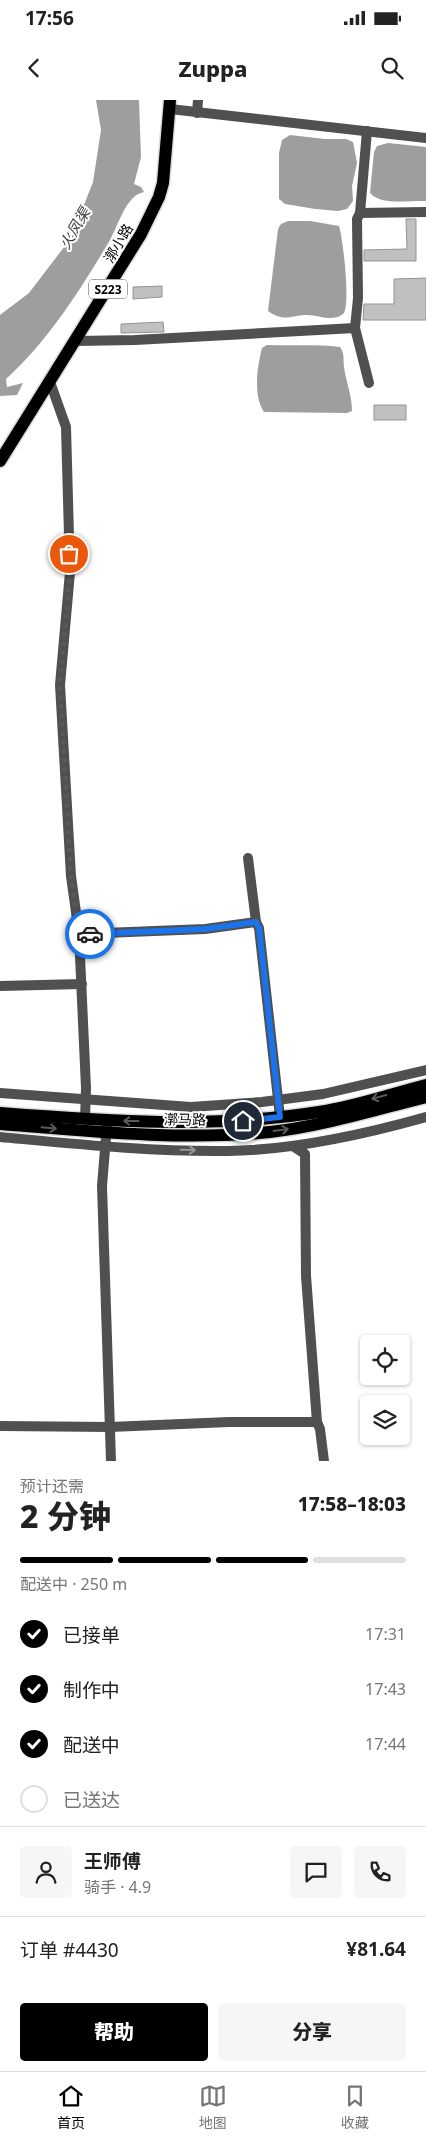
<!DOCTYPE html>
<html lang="zh">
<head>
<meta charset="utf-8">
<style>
	body { margin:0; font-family:"Noto Sans","Noto Sans SC",sans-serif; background:#f6f6f6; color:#222; height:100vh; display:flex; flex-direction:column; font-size:19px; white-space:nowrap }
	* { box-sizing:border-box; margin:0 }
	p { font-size:16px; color:#767676 }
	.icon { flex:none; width:28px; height:28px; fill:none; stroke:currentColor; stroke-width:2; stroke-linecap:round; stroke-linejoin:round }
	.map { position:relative; height:1361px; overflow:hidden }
	.drawer { display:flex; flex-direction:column; background:#fff; flex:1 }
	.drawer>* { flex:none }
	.fabs { position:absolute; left:360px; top:1235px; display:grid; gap:10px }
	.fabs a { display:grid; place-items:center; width:50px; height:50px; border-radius:5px; background:#fff; box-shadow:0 1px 4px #0004; font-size:25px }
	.pin { position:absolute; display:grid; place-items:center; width:42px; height:42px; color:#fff; margin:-21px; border:2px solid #fff; border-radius:50%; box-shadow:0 1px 5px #0007 }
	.courier { position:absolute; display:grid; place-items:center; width:50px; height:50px; margin:-25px; border:4px solid #1a73e8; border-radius:50%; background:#fff; color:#222; box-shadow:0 1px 6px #0007 }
	.head em { font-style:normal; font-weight:800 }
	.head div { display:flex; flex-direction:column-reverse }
	.head { display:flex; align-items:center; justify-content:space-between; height:85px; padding:0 20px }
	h1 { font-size:32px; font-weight:800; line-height:38px }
	.bar { display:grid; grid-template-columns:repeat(4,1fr); gap:8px 5px; align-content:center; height:60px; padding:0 20px }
	.bar i { height:6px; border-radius:4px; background:#e0e0e0 }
	.bar .active { background:#000 }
	.bar p { grid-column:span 4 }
	.line { display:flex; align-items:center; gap:12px; padding:0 20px; border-top:1px solid #e0e0e0 }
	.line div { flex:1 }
	.round { display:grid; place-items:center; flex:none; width:52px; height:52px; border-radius:5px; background:#f6f6f6 }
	ol { padding:0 20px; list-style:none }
	li { display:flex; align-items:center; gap:15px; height:55px }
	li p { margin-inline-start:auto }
	li .icon { padding:5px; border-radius:50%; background:#000; color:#fff; stroke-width:4 }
	li:last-child { color:#767676 }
	li i { width:28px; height:28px; border:2px solid #e0e0e0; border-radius:50% }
	.cta { display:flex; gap:10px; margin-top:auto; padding:10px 20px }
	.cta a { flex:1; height:58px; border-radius:5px; background:#000; color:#fff; font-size:20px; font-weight:800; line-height:58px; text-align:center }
	.cta a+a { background:#f6f6f6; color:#222 }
	.status { display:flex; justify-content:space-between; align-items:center; height:35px; padding:0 25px; background:#fff; direction:ltr }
	.status svg { height:14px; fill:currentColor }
	header { display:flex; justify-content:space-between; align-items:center; height:65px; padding:0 20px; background:#fff; font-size:22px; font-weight:800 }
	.menu { display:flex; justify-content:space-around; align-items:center; height:70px; border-top:1px solid #e0e0e0; background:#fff; font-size:14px; color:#767676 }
	.menu a { display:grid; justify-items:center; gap:2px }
	.menu .active { color:#000 }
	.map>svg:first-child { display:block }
	.water { fill:#9e9e9e }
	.building { fill:#c0c0c0; stroke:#949494 }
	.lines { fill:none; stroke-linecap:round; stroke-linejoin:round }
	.primary-casing { stroke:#dbdbdb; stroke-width:15 }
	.minor { stroke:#505050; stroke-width:10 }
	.primary { stroke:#000; stroke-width:12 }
	.oneway { stroke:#595959 }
	.oneway2 { stroke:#969696 }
	.done { stroke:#595959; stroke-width:5; stroke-dasharray:0 9 }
	.route { stroke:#1a73e8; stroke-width:6 }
	.labels { text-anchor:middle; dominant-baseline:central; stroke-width:4; stroke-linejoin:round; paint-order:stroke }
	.shield { fill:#fff; stroke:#4c4c4c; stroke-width:1 }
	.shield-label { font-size:12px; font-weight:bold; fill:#000 }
	.street-label { font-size:14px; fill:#000; stroke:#fff }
	.water-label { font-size:15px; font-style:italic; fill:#3f3f3f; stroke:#fff }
</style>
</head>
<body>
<div class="status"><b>17:56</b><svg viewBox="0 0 49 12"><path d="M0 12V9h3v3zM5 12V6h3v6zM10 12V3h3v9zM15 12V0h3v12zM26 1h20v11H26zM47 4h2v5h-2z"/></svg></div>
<header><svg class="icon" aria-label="back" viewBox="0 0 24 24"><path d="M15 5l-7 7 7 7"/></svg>Zuppa<svg class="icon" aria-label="search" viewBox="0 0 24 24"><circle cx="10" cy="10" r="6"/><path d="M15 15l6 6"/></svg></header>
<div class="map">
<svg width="426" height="1361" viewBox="0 0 426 1361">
	<rect width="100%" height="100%" fill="#fff"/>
	<!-- water -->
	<g class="water">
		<path d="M96,0H139L141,57L134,84L141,87L144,92C126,95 118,126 110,140C80,190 49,240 6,279L7,287L23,283L17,295L0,296V215L29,193L71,138L93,82L101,30Z"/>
		<polygon points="290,35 325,39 346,39 353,42 357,63 352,86 353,101 347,109 338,111 315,109 285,104 279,99 279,53 282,40"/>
		<path d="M388,43L426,47V101C410,100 381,106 370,93L374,52L377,46Z"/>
		<path d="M288,121H310L339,126C343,138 351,207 343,214C331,223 318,214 305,215C290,216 284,222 268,211L278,129L281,124Z"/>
		<path d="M267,245C291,246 316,244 340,247C345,254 343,259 344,267C346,282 352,295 352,311L347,313L264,312C253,295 257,268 262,248Z"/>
	</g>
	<!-- building -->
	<g class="building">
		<polygon points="406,119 416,119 416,161 364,161 364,150 407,149"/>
		<polygon points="426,178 426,220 363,220 364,204 394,204 394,179"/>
		<polygon points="162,186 162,197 133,199 133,187"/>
		<polygon points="163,222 164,232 121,233 121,224"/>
		<rect x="374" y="305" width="32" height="15"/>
	</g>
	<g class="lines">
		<!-- primary casing -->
		<g class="primary-casing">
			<g id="primary">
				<polyline points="0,361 141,134 159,97 163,83 170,0"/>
				<path d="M0,1013C106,1021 213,1029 319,1012C355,1007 391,994 426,985"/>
				<path d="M0,1024C87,1031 183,1041 270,1032C323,1026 374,1010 426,997"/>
			</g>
		</g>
		<!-- minor -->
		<g class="minor">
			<polyline points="170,9 426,38"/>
			<polyline points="197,13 198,0"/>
			<polyline points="360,113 367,31"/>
			<polyline points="76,241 135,240 355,228"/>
			<polyline points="50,282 66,327 70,472 60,585 71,776 79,834 86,988 85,1019"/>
			<polyline points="369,283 355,228 358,198 357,119 360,113 426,112"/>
			<polyline points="248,758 256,822 259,828 280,1017"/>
			<polyline points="79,834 205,829 256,822"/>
			<polyline points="0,886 82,884"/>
			<polyline points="0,993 191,1007 262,1002 323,994 426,970"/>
			<polyline points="107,1025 102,1086 111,1361"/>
			<path d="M0,1037C76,1044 152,1052 228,1051C294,1050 362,1035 426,1017"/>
			<polyline points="293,1046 305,1054 306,1176 317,1322 320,1329 324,1361"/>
			<polyline points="0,1326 110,1327 229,1322 317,1322"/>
		</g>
		<!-- primary -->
		<use href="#primary" class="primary"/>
	</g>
	<!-- one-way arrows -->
	<defs><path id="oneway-shaft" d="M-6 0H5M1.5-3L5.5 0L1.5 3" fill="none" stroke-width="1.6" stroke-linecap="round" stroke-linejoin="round" transform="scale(1.25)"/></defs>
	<g class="oneway">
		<use href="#oneway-shaft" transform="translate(379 997) rotate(165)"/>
		<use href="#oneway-shaft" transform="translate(131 1021) rotate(-180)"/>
		<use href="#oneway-shaft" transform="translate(49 1028) rotate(5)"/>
		<use href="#oneway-shaft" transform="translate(281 1030) rotate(-8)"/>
	</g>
	<use class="oneway2" href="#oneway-shaft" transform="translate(188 1050) rotate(1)"/>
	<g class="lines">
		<!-- done -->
		<polyline class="done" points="69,454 70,472 60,585 71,776 79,834 90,834"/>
		<!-- route -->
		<polyline class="route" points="90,834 205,829 256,822 259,828 280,1017 243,1021"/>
	</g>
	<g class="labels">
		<!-- shield labels -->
		<rect class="shield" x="89" y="179.5" width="38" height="19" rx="4"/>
		<g class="shield-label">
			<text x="108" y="189">S223</text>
		</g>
		<!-- street labels -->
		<g class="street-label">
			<text transform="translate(118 143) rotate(-59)">漷小路</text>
			<text transform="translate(185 1019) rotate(1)">漷马路</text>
		</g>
		<!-- water labels -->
		<g class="water-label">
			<text transform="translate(74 128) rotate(-60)">火凤渠</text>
		</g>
	</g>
</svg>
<div class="fabs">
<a><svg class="icon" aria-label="locate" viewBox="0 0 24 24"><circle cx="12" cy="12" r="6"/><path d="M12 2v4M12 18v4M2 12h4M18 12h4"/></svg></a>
<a><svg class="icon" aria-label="layers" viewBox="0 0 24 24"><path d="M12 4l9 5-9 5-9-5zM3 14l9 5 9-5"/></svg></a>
</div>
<div class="pin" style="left:69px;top:454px;background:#ea580c"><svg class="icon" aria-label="bag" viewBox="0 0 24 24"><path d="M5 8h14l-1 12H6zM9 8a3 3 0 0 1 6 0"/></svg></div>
<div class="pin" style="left:243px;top:1021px;background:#1f2937"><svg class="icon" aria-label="home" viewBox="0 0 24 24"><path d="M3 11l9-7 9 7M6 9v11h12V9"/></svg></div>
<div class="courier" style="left:90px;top:834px"><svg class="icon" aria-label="car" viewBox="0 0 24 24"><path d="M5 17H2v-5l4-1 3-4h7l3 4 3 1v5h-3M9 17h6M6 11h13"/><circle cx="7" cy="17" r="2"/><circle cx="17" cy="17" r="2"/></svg></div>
</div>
<section class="drawer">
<div class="head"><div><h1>2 分钟</h1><p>预计还需</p></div><em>17:58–18:03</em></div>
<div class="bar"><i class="active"></i><i class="active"></i><i class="active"></i><i></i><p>配送中 · 250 m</p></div>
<ol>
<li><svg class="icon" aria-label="check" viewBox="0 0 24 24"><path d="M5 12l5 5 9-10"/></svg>已接单<p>17:31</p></li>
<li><svg class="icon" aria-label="check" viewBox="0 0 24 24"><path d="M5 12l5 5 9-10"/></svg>制作中<p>17:43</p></li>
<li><svg class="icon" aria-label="check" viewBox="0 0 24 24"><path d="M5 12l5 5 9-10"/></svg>配送中<p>17:44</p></li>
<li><i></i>已送达</li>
</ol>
<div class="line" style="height:90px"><a class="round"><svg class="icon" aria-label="person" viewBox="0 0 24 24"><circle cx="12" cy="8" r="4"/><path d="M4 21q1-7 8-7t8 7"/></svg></a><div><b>王师傅</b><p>骑手 · 4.9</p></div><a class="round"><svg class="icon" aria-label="chat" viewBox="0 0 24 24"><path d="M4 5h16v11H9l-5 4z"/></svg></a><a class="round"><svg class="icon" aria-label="phone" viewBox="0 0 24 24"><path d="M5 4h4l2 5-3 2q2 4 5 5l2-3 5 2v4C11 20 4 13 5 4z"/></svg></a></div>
<div class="line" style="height:65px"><div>订单 #4430</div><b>¥81.64</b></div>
<div class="cta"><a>帮助</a><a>分享</a></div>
</section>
<nav class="menu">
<a class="active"><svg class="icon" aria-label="home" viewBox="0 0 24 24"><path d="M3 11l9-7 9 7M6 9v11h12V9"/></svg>首页</a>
<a><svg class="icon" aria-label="map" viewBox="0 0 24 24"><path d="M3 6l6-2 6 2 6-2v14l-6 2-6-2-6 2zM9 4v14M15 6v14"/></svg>地图</a>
<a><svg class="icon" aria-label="saved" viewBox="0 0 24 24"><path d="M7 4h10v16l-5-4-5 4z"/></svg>收藏</a>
</nav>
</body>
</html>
